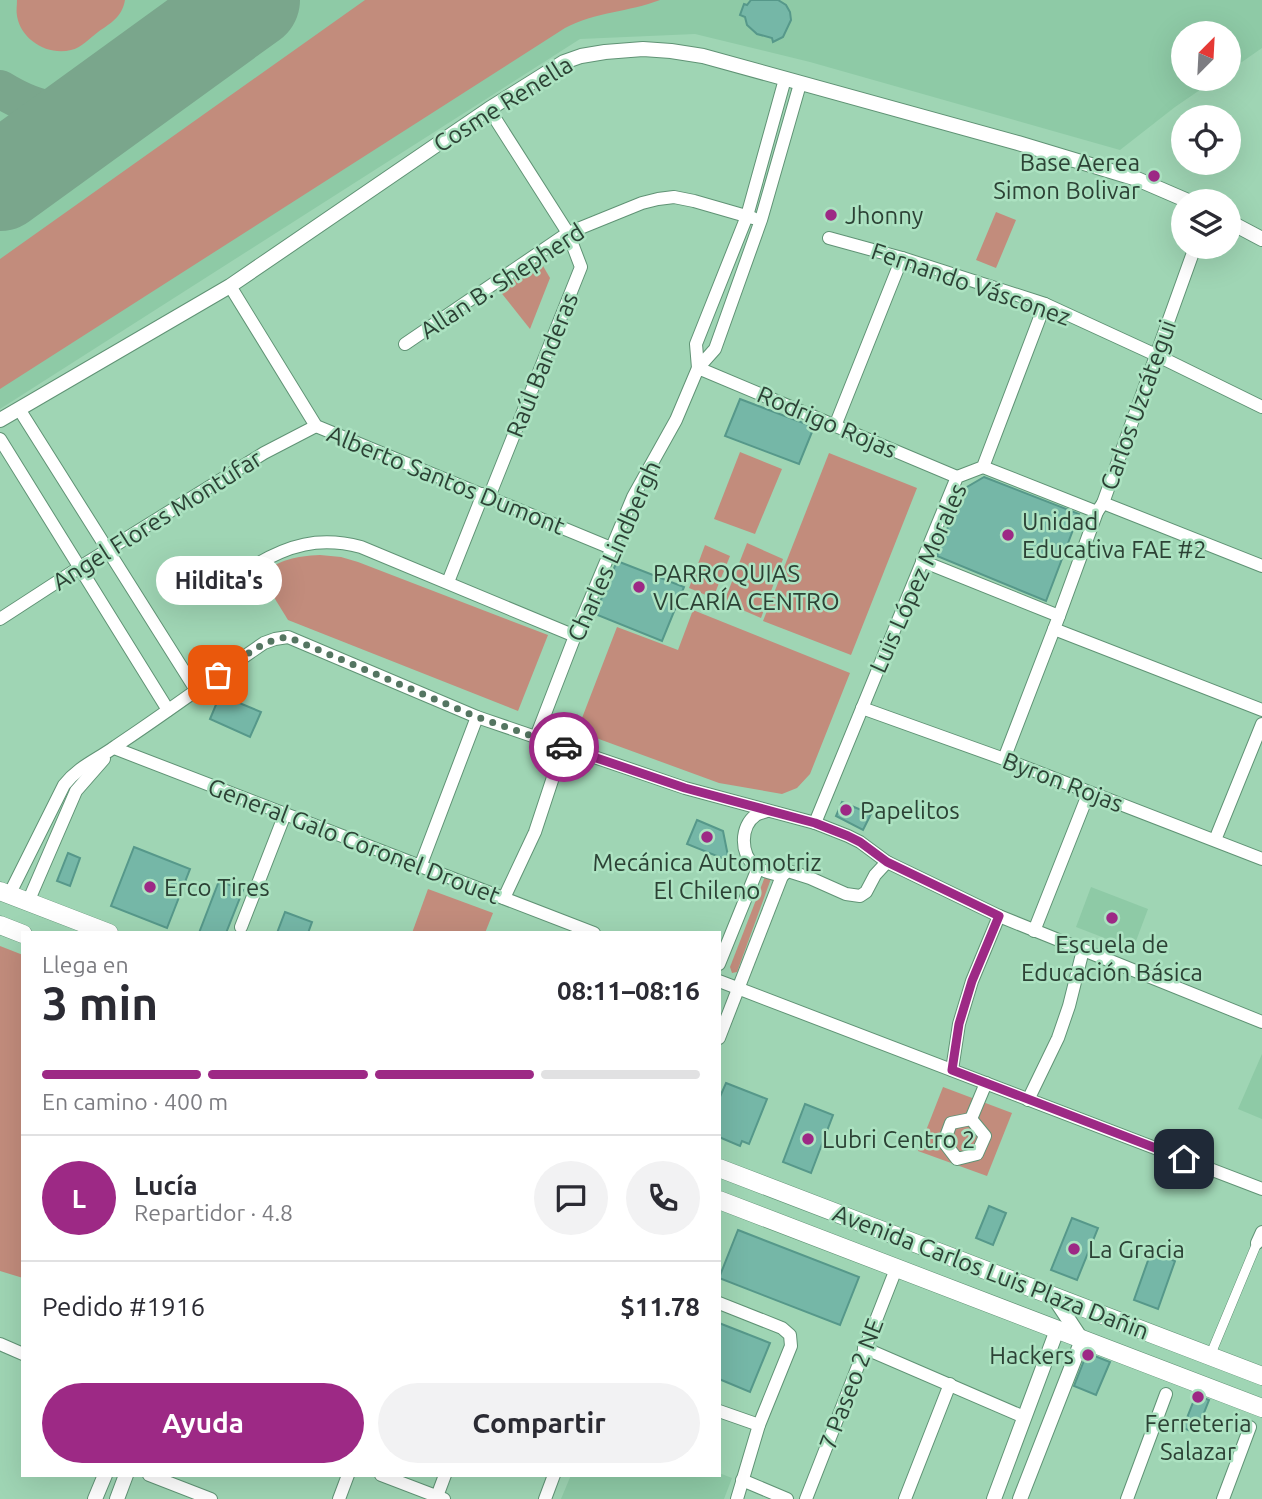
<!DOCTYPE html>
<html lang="es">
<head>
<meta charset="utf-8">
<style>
	body { margin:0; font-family:Ubuntu,sans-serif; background:#f2f2f3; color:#2b2b33; height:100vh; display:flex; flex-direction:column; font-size:26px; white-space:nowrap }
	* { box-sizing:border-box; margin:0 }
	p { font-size:23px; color:#7c7c81 }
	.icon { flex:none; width:38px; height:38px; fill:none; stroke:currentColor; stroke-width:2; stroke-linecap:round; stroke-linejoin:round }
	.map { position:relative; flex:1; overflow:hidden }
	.drawer { position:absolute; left:21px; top:931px; width:700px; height:546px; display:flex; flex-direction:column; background:#fff; border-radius:0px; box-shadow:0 7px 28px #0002 }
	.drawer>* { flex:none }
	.needle { width:46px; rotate:24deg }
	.buttons { position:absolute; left:1171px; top:21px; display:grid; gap:14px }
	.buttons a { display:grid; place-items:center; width:70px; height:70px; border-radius:50%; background:#fff; box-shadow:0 7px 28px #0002; font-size:35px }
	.pin { position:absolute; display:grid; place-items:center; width:60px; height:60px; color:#fff; margin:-30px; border-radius:14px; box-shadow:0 4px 10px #0006 }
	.courier { position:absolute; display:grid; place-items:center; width:70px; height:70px; margin:-35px; border:5px solid #9d2985; border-radius:50%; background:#fff; color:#222; box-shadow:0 2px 9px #0007 }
	.bubble { position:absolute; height:49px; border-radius:24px; background:#fff; box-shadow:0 7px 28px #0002; font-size:23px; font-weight:700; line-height:49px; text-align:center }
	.overview em { font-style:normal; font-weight:700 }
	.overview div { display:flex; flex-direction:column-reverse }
	.overview { display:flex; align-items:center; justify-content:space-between; height:119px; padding:0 21px }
	h1 { font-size:46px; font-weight:700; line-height:52px }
	.bar { display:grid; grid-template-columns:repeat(4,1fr); gap:10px 7px; align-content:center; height:84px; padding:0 21px }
	.bar i { height:9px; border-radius:5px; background:#e1e1e2 }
	.bar .current { background:#9d2985 }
	.bar p { grid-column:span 4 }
	.line { display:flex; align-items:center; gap:18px; padding:0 21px; border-top:2px solid #e1e1e2 }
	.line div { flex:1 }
	.round { display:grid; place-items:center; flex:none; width:74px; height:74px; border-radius:37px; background:#f2f2f3 }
	.primary-button { display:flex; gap:14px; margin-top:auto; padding:14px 21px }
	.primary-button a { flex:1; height:80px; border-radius:42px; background:#9d2985; color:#fff; font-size:28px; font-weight:700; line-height:80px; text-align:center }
	.primary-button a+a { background:#f2f2f3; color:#2b2b33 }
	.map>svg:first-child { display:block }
	.built { fill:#8ecaa6 }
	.green { fill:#c28c7c }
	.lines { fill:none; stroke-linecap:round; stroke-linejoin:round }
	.taxiway { stroke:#7aa68c; stroke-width:38 }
	.runway { stroke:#7aa68c; stroke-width:98 }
	.building { fill:#75b7a7; stroke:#56988a; stroke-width:2 }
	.pedestrian-casing { stroke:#609375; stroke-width:10 }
	.minor-casing { stroke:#609375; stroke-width:14 }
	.tertiary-casing { stroke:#609375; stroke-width:16 }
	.secondary-casing { stroke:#609375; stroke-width:19 }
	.pedestrian { stroke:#fff; stroke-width:9 }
	.minor { stroke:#fff; stroke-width:12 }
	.tertiary { stroke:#fff; stroke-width:14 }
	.secondary { stroke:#fff; stroke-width:18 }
	.done { stroke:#547561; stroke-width:7; stroke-dasharray:0 12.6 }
	.route { stroke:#9d2985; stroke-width:9 }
	.poi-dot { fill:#9d2985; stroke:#ace2c1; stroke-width:2.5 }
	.labels { text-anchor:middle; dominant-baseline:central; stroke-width:5; stroke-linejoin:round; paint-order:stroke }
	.street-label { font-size:24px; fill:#2c4235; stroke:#ace2c1 }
	.poi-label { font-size:24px; fill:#2c4235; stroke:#ace2c1; text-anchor:start }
</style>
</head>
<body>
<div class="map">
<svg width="1262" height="1499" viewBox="0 0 1262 1499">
	<rect width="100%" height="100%" fill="#9fd5b4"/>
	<!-- built -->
	<g class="built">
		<polygon points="0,0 1262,0 1262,48 1229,71 1228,33 1183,33 1183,79 1216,79 1175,107 1120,150 810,62 695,34 580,39 0,409"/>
		<polygon points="1091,887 1148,909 1133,949 1076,927"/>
		<polygon points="1262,1054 1262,1119 1238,1109"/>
		<polygon points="719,1473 732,1478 724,1499 561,1499 571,1475 719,1475"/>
	</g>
	<!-- green -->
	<g class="green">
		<path d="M17,0H125C122,17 111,23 98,32C90,38 81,48 71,50C48,56 21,40 17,16C16,11 17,5 17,0Z"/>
		<path d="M365,0H660C629,12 595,12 565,28L0,389V259Z"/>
		<polygon points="996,212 1016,220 996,268 976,260"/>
		<polygon points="539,259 550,278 530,329 499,290"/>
		<polygon points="740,452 782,469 755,534 714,519"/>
		<polygon points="829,453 917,488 851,655 763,621"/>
		<polygon points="747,543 783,559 761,618 724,602"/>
		<polygon points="705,545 730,556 713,598 689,588"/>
		<path d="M320,555L341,557L358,562L548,635L518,711L288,620L259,573C283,560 294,556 320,555Z"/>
		<polygon points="693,610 850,673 810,774 797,788 782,794 719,783 577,731 617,627 678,650"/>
		<polygon points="766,874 772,876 737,972 732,973 730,967"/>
		<polygon points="428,889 493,913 485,933 412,933"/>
		<polygon points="0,946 23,955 23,1278 0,1271"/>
		<polygon points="943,1087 1012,1113 987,1176 918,1151"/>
	</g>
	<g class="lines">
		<!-- taxiway -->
		<path class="taxiway" d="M0,89C44,116 70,117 118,96"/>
		<!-- runway -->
		<polyline class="runway" points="0,182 251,0"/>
	</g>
	<!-- building -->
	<g class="building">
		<polygon points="751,0 778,0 786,5 790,12 791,20 783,37 773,42 772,38 757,34 747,25 745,17 740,15 744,4 747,5"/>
		<polygon points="740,399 814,427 799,464 725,436"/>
		<polygon points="984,477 1079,514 1046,601 937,556 962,490"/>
		<polygon points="617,561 684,587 662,641 595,614"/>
		<polygon points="220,695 261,712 250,737 210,719"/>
		<polygon points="842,802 871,814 863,830 836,816"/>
		<polygon points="697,820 723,831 729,861 687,844"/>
		<polygon points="134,847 190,869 167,928 111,906"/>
		<polygon points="68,853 80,858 70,886 57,881"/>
		<polygon points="219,881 243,890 226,933 199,933"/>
		<polygon points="285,912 312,922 308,933 277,933"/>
		<polygon points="726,1083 767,1099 749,1144 742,1141 740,1146 719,1137 719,1099"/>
		<polygon points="805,1104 833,1115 811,1173 783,1162"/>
		<polygon points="989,1206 1006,1213 993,1245 976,1238"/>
		<polygon points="1072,1218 1098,1228 1077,1280 1051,1270"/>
		<polygon points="738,1230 859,1277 840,1325 719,1278"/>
		<polygon points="1151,1252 1175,1261 1158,1309 1134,1300"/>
		<polygon points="719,1323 770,1343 750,1392 719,1379"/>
		<polygon points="1087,1353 1110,1362 1096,1395 1074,1386"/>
		<polygon points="1196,1395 1209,1400 1196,1433 1183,1428"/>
	</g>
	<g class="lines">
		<!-- pedestrian casing -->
		<g class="pedestrian-casing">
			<polyline id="pedestrian" points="1210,1356 1257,1243"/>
		</g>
		<!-- minor casing -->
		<g class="minor-casing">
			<g id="minor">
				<polyline points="785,79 747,216 696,344 698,368 715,349 761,220 800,84"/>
				<polyline points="489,109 568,233 581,267 489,497"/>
				<polyline points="829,238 902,258 1045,304 1156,355 1262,407"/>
				<polyline points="230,286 316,426 611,548"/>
				<polyline points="405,344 568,233 642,203 658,199 674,197 694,201 753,218"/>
				<polyline points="19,409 196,690"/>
				<polyline points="835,426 902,258"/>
				<polyline points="0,439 168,710"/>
				<polyline points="983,467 1097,512"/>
				<polyline points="1103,503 1262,566"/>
				<polyline points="922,561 1059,616"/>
				<path d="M252,567C288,545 319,536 361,547L575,636"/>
				<polyline points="448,582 483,494"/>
				<polyline points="0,619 80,567 264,453 316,426"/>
				<polyline points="1054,629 1262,710"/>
				<polyline points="862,708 1004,759 1262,859"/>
				<polyline points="536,737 575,636 633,497 676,420 698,368 957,477"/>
				<polyline points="114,748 594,933"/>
				<polyline points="1004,759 1059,616 1097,512 1103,503 1195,247"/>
				<path d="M767,811C764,812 760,813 756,815C740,826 740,854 755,866C762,872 773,873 782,876L788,871L810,878L846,894L860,896L866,892L875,875L887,862"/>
				<polyline points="815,823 957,477 983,467 1045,304"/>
				<polyline points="1215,840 1262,724"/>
				<polyline points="420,867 477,717"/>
				<path d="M9,895L64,785C79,766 97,760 116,746C166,713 214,677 264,643L275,639L288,637L477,717L685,788L815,823L848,836L860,842L887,862L999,916L1262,1022"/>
				<polyline points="504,898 535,832 563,747"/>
				<polyline points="28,902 76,791 104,759"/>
				<polyline points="241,927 285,814"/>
				<polyline points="1034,931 1089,792"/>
				<polyline points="719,964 758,868"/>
				<polyline points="719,981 1262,1189"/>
				<polyline points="719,1038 782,876"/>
				<polyline points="952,1070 959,1024 972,981 999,916"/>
				<polyline points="1028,1100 1058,1038 1069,1006 1083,950"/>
				<polygon points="971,1119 985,1136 977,1154 957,1159 944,1142 951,1123"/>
				<polyline points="971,1119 986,1083"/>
				<polyline points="1257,1243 1262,1232"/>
				<polyline points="719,1303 782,1328 790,1335 791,1346 759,1425 737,1499"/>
				<polyline points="0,1344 23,1354"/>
				<polyline points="864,1348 1024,1417"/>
				<polyline points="719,1411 759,1425"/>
				<polyline points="149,1475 211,1499"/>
				<polyline points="381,1475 444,1499"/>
				<polyline points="742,1480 787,1499"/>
				<polyline points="339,1499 348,1475"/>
				<polyline points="436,1499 445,1475"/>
				<polyline points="545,1499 554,1475"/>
				<polyline points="806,1499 896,1269"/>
				<polyline points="905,1499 950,1384"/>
				<polyline points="1127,1499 1166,1394"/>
				<polyline points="1223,1499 1250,1427"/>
			</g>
		</g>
		<!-- tertiary casing -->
		<g class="tertiary-casing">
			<g id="tertiary">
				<polyline points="1228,221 1262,239"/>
				<polyline points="0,420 230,286 489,109 564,62 581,56 605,52 643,49 671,51 703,56 1018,143 1137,179 1188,201"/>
				<polyline points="95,1499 105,1475"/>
				<polyline points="117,1499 126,1475"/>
				<polyline points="994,1499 1057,1330"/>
				<polyline points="1020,1499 1082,1340 1053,1296"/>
			</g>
		</g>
		<!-- secondary casing -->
		<g class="secondary-casing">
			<g id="secondary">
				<polyline points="0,891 109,933"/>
				<polyline points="0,925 23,934"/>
				<polyline points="719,1168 1262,1376"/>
				<polyline points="719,1200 1262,1408"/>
			</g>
		</g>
		<!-- pedestrian -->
		<use href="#pedestrian" class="pedestrian"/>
		<!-- minor -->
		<use href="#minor" class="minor"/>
		<!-- tertiary -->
		<use href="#tertiary" class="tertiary"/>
		<!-- secondary -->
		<use href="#secondary" class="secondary"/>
	</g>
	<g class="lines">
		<!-- done -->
		<path class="done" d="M218,675C240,660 261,640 288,637L477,717L564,747"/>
		<!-- route -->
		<polyline class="route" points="564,747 685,788 815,823 848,836 860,842 887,862 999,916 972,981 959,1024 952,1070 1184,1159"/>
	</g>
	<!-- markers -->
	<g class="poi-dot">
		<circle cx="1154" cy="176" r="7"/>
		<circle cx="831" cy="215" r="7"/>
		<circle cx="1008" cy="535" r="7"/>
		<circle cx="639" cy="587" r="7"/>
		<circle cx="846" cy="810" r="7"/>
		<circle cx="707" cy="837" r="7"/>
		<circle cx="150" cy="887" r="7"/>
		<circle cx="1112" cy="918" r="7"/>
		<circle cx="808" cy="1139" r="7"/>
		<circle cx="1074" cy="1249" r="7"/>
		<circle cx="1088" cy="1355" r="7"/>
		<circle cx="1198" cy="1397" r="7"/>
	</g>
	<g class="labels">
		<!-- street labels -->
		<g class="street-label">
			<text transform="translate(503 104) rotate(-32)">Cosme Renella</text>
			<text transform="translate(502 281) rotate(-33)">Allan B. Shepherd</text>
			<text transform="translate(971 284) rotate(19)">Fernando Vásconez</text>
			<text transform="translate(542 365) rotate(-68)">Raúl Banderas</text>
			<text transform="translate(1138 405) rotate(-70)">Carlos Uzcátegui</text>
			<text transform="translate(827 422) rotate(23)">Rodrigo Rojas</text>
			<text transform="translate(446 480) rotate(22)">Alberto Santos Dumont</text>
			<text transform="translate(157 520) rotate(-32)">Angel Flores Montúfar</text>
			<text transform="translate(614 551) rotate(-66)">Charles Lindbergh</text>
			<text transform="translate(918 578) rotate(-66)">Luis López Morales</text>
			<text transform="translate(1063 782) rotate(21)">Byron Rojas</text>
			<text transform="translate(354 841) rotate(21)">General Galo Coronel Drouet</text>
			<text transform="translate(991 1272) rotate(21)">Avenida Carlos Luis Plaza Dañin</text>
			<text transform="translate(851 1384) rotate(-69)">7 Paseo 2 NE</text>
		</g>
		<!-- poi labels -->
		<g class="poi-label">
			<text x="1140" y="162" text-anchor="end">Base Aerea<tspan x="1140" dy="28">Simon Bolivar</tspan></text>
			<text x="845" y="215">Jhonny</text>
			<text x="1022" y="521">Unidad<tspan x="1022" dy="28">Educativa FAE #2</tspan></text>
			<text x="653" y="573">PARROQUIAS<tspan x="653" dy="28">VICARÍA CENTRO</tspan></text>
			<text x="860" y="810">Papelitos</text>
			<text x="707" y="862" text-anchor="middle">Mecánica Automotriz<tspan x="707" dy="28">El Chileno</tspan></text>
			<text x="164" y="887">Erco Tires</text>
			<text x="1112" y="944" text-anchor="middle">Escuela de<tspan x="1112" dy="28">Educación Básica</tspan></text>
			<text x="822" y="1139">Lubri Centro 2</text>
			<text x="1088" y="1249">La Gracia</text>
			<text x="1074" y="1355" text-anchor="end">Hackers</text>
			<text x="1198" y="1423" text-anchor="middle">Ferreteria<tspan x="1198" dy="28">Salazar</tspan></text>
		</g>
	</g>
</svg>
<div class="buttons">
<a><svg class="needle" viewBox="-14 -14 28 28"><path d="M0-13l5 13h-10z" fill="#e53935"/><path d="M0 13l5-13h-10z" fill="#7c7c81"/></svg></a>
<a><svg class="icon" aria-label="locate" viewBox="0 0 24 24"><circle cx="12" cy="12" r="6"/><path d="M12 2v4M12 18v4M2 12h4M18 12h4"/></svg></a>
<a><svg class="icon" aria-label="layers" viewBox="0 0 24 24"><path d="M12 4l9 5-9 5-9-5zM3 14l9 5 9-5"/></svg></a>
</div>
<div class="pin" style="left:218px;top:675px;background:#ea580c"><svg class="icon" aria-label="bag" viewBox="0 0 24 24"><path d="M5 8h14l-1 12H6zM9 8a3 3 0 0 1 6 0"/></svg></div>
<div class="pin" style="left:1184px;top:1159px;background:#1f2937"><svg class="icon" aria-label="home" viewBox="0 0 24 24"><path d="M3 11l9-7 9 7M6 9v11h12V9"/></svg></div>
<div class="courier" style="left:564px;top:747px"><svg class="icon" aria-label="car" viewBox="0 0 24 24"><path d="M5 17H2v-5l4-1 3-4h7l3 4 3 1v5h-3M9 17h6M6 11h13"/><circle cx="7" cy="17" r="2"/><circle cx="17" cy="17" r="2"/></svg></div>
<div class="bubble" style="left:156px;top:556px;width:126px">Hildita's</div>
<section class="drawer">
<div class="overview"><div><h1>3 min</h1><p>Llega en</p></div><em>08:11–08:16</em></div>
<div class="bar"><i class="current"></i><i class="current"></i><i class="current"></i><i></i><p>En camino · 400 m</p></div>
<div class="line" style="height:126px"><b class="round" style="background:#9d2985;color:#fff">L</b><div><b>Lucía</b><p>Repartidor · 4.8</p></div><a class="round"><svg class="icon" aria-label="chat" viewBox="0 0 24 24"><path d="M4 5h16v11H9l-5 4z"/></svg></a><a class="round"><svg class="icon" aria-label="phone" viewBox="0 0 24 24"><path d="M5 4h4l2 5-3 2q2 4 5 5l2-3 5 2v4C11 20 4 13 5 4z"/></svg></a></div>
<div class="line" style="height:91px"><div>Pedido #1916</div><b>$11.78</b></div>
<div class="primary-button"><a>Ayuda</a><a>Compartir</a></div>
</section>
</div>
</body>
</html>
